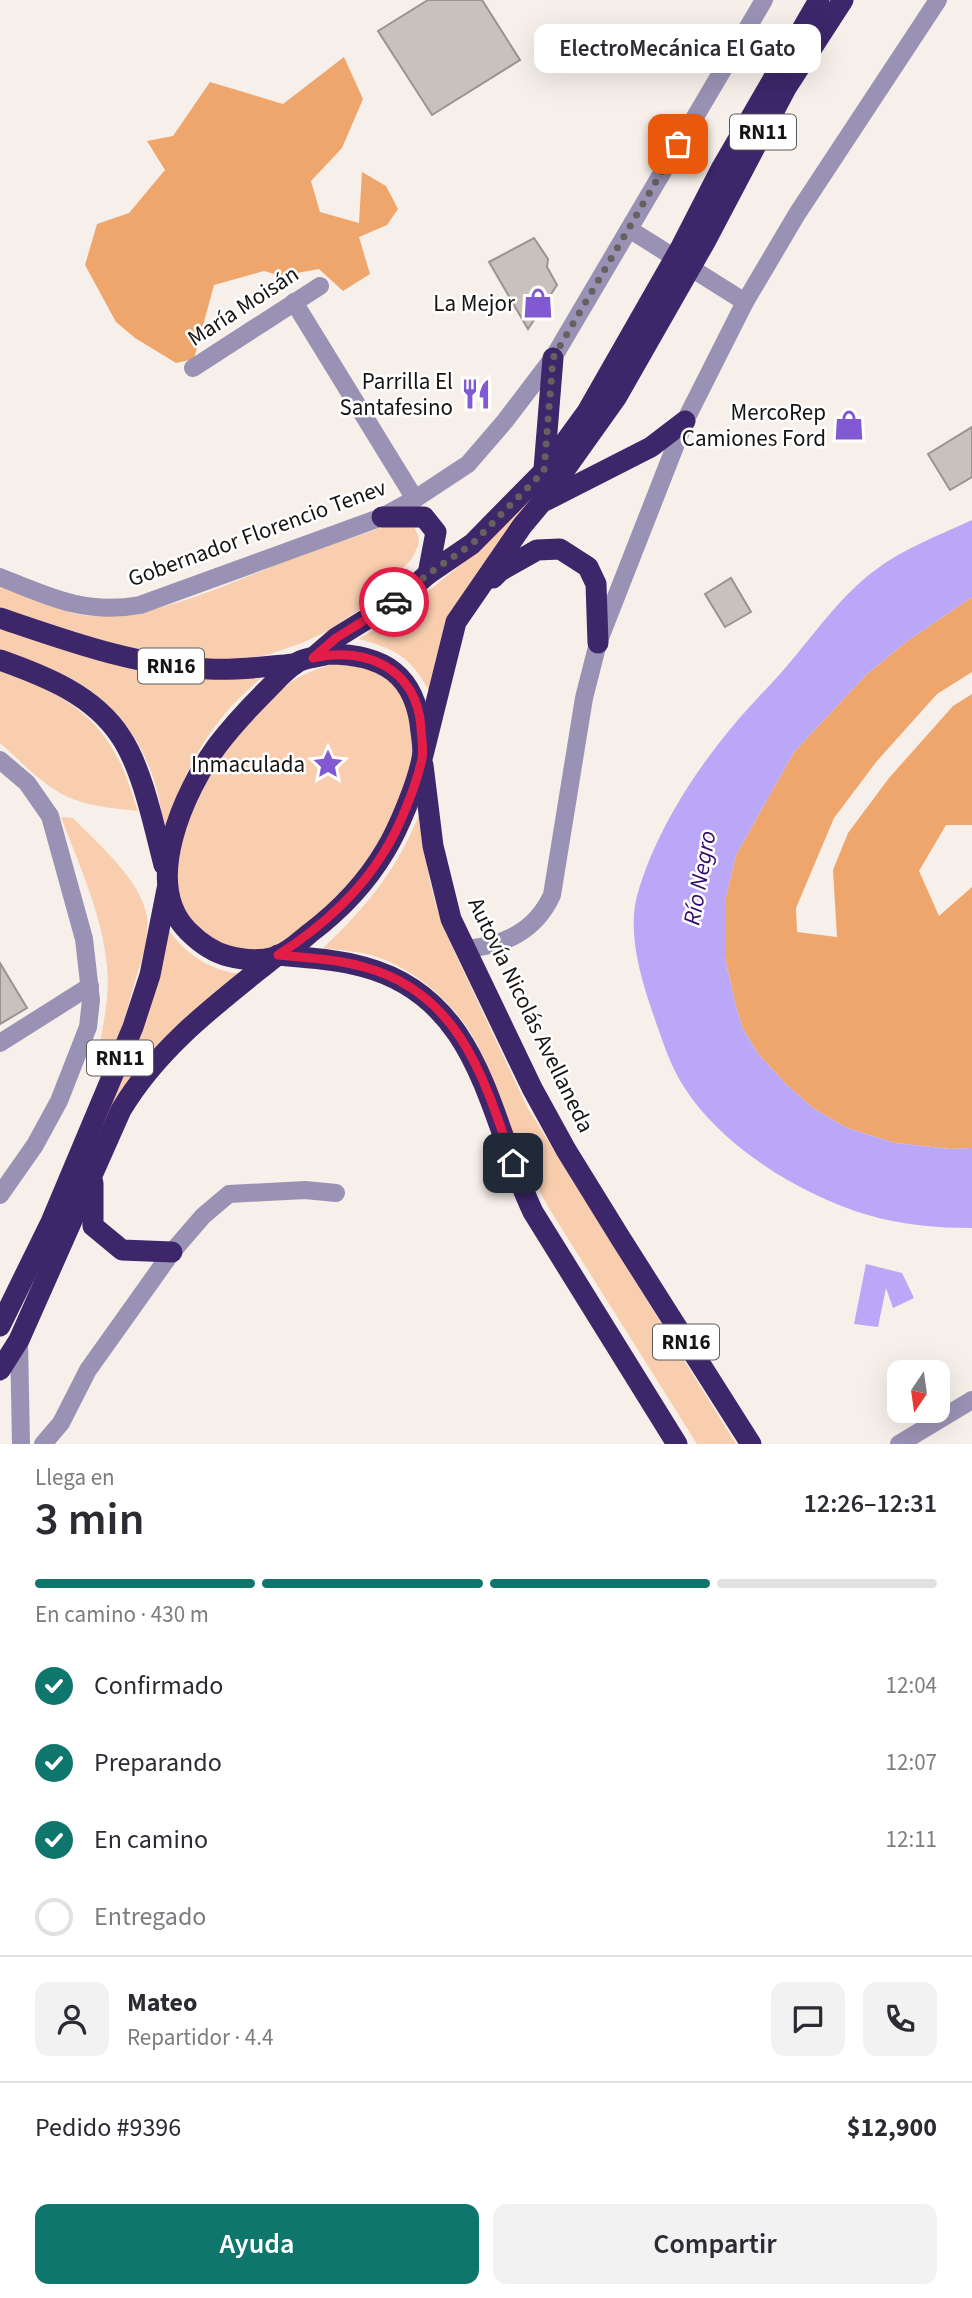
<!DOCTYPE html>
<html lang="es">
<head>
<meta charset="utf-8">
<style>
	body { margin:0; font-family:"Source Sans 3",sans-serif; background:#f2f2f3; color:#2b2b33; height:100vh; display:flex; flex-direction:column; font-size:26px; white-space:nowrap }
	* { box-sizing:border-box; margin:0 }
	p { font-size:23px; color:#7c7c81 }
	.icon { flex:none; width:38px; height:38px; fill:none; stroke:currentColor; stroke-width:2; stroke-linecap:round; stroke-linejoin:round }
	.map { position:relative; height:1444px; overflow:hidden }
	.details { display:flex; flex-direction:column; background:#fff; flex:1 }
	.details>* { flex:none }
	.needle { width:46px; rotate:193deg }
	.fabs { position:absolute; left:887px; top:1360px; display:grid; gap:14px }
	.fabs a { display:grid; place-items:center; width:63px; height:63px; border-radius:14px; background:#fff; box-shadow:0 7px 28px #0002; font-size:35px }
	.pin { position:absolute; display:grid; place-items:center; width:60px; height:60px; color:#fff; margin:-30px; border-radius:14px; box-shadow:0 4px 10px #0006 }
	.courier { position:absolute; display:grid; place-items:center; width:70px; height:70px; margin:-35px; border:5px solid #e11d48; border-radius:50%; background:#fff; color:#222; box-shadow:0 2px 9px #0007 }
	.bubble { position:absolute; height:49px; border-radius:14px; background:#fff; box-shadow:0 7px 28px #0002; font-size:23px; font-weight:600; line-height:49px; text-align:center }
	.head em { font-style:normal; font-weight:600 }
	.head div { display:flex; flex-direction:column-reverse }
	.head { display:flex; align-items:center; justify-content:space-between; height:119px; padding:0 35px }
	h1 { font-size:46px; font-weight:600; line-height:52px }
	.bar { display:grid; grid-template-columns:repeat(4,1fr); gap:10px 7px; align-content:center; height:84px; padding:0 35px }
	.bar i { height:9px; border-radius:5px; background:#e1e1e2 }
	.bar .active { background:#0f766e }
	.bar p { grid-column:span 4 }
	.line { display:flex; align-items:center; gap:18px; padding:0 35px; border-top:2px solid #e1e1e2 }
	.line div { flex:1 }
	.round { display:grid; place-items:center; flex:none; width:74px; height:74px; border-radius:14px; background:#f2f2f3 }
	ol { padding:0 35px; list-style:none }
	li { display:flex; align-items:center; gap:21px; height:77px }
	li p { margin-inline-start:auto }
	li .icon { padding:7px; border-radius:50%; background:#0f766e; color:#fff; stroke-width:4 }
	li:last-child { color:#7c7c81 }
	li i { width:38px; height:38px; border:4px solid #e1e1e2; border-radius:50% }
	.action { display:flex; gap:14px; margin-top:auto; padding:14px 35px }
	.action a { flex:1; height:80px; border-radius:14px; background:#0f766e; color:#fff; font-size:28px; font-weight:600; line-height:80px; text-align:center }
	.action a+a { background:#f2f2f3; color:#2b2b33 }
	.map>svg:first-child { display:block }
	.green { fill:#f8ceaf }
	.forest { fill:#efa66c }
	.water { fill:#baa7f7 }
	.building { fill:#c9c2bc; stroke:#9b938e; stroke-width:2 }
	.lines { fill:none; stroke-linecap:round; stroke-linejoin:round }
	.minor { stroke:#9a92b5; stroke-width:18 }
	.highway { stroke:#3d266a; stroke-width:21 }
	.done { stroke:#65615e; stroke-width:7; stroke-dasharray:0 12.6 }
	.route { stroke:#e11d48; stroke-width:9 }
	.labels { text-anchor:middle; dominant-baseline:central; stroke-width:5; stroke-linejoin:round; paint-order:stroke }
	.shield { fill:#fff; stroke:#5d5b5a; stroke-width:2 }
	.shield-label { font-size:21px; font-weight:bold; fill:#171513 }
	.poi-label { font-size:23px; fill:#171513; stroke:#fff; text-anchor:end }
	.street-label { font-size:23px; fill:#171513; stroke:#fff }
	.water-label { font-size:24px; font-style:italic; fill:#340c69; stroke:#fff }
</style>
</head>
<body>
<div class="map">
<svg width="972" height="1444" viewBox="0 0 972 1444">
	<rect width="100%" height="100%" fill="#f7efe9"/>
	<!-- green -->
	<g class="green">
		<path d="M530,499L510,531L430,693C412,658 397,649 358,639L395,618L484,546Z"/>
		<path d="M391,523L414,527L419,538L418,546L411,560L387,584L380,595L330,630L302,643L270,654L242,660L155,657L0,608V584C25,594 65,615 91,616C157,620 239,579 300,555C329,543 364,536 391,523Z"/>
		<path d="M0,629L264,676C215,715 184,766 168,825L163,826C158,764 126,707 70,678C48,666 23,660 0,652Z"/>
		<path d="M329,665C357,664 388,670 402,697C428,749 400,811 372,856C356,882 333,901 310,920C291,937 273,954 246,951C226,949 209,940 196,925C192,920 185,915 183,909C157,838 232,726 287,685C300,675 314,670 329,665Z"/>
		<path d="M0,669C47,686 92,709 116,755C126,772 131,792 138,811C115,808 90,807 68,797C43,786 21,761 0,743Z"/>
		<path d="M420,812L429,878L437,909L455,953L527,1107L736,1444H697L547,1205C529,1172 514,1137 500,1102C490,1078 483,1051 468,1029C446,996 409,966 371,955C355,951 339,950 323,948C366,908 399,867 420,812Z"/>
		<path d="M61,817L73,818C97,843 142,881 147,917C150,941 138,969 132,992C126,1014 121,1039 104,1055L99,1048C104,1021 110,994 107,967C103,916 79,865 61,817Z"/>
		<path d="M166,926C186,957 213,972 248,975L102,1129Z"/>
	</g>
	<!-- forest -->
	<g class="forest">
		<polygon points="344,57 363,99 342,148 311,181 320,212 359,223 362,172 386,186 398,209 387,225 359,237 370,274 343,291 319,269 281,276 264,271 214,285 194,359 176,363 135,338 116,322 85,265 97,224 129,213 165,170 147,141 173,136 210,82 283,104"/>
		<polygon points="972,597 972,672 937,694 877,761 834,818 796,908 797,932 837,937 833,870 848,833 889,778 953,706 972,694 972,825 946,825 919,871 939,916 972,887 972,1148 951,1149 895,1143 847,1128 813,1108 787,1085 759,1055 743,1029 735,1003 725,957 725,901 736,855 794,752 866,675 906,642"/>
	</g>
	<!-- water -->
	<g class="water">
		<path d="M972,520V597L906,642L866,675L794,752L736,855L725,901V957L735,1003L743,1029L759,1055L787,1085L813,1108L847,1128L895,1143L951,1149L972,1148V1228C937,1228 902,1225 868,1215C801,1195 722,1147 684,1087C668,1062 660,1033 650,1005C639,971 628,931 637,896C654,835 692,775 732,727C751,704 773,683 792,660C818,629 842,595 874,571C904,548 938,536 972,520Z"/>
		<polygon points="866,1264 902,1273 914,1298 893,1308 886,1288 878,1327 854,1324"/>
	</g>
	<!-- building -->
	<g class="building">
		<polygon points="428,0 482,0 520,60 432,115 378,31"/>
		<polygon points="534,238 548,259 547,267 557,285 528,329 489,262"/>
		<polygon points="972,427 972,477 950,490 928,454"/>
		<polygon points="731,578 751,612 725,627 705,594"/>
		<polygon points="0,963 27,1008 0,1024"/>
	</g>
	<g class="lines">
		<!-- minor -->
		<g class="minor">
			<polyline points="629,229 745,302"/>
			<polyline points="294,302 415,499"/>
			<polyline points="193,368 320,286"/>
			<path d="M0,577C49,597 86,615 140,605L382,517L415,499L468,464L505,421L553,358L764,0"/>
			<polyline points="0,760 27,783 50,816 84,939 91,1000 88,1027 59,1101 35,1145 0,1195"/>
			<path d="M466,949C504,945 535,932 552,895L584,698L598,643L685,421L745,302L797,214L938,0"/>
			<polyline points="0,1043 90,986"/>
			<polyline points="19,1340 21,1444"/>
			<polyline points="43,1444 61,1423 88,1370 172,1252 203,1216 229,1194 305,1190 336,1193"/>
			<polyline points="899,1444 972,1400"/>
		</g>
		<!-- highway -->
		<g class="highway">
			<polyline points="544,469 553,358"/>
			<polyline points="547,500 651,447 685,421"/>
			<polyline points="382,517 424,517 436,532 428,574"/>
			<polyline points="493,578 500,571 537,550 560,549 588,567 596,584 598,643"/>
			<path d="M0,618C68,641 136,666 209,669C238,671 267,666 295,664"/>
			<path d="M328,654C384,654 416,675 421,732C422,740 424,750 422,758C418,782 398,830 385,851C366,883 339,911 310,933C300,941 288,953 275,957C261,961 243,960 228,956C212,952 200,943 188,931C141,884 185,790 217,746C232,726 249,708 266,691C276,681 286,669 298,662C307,657 319,657 328,654Z"/>
			<polyline points="314,657 336,638 399,599 428,574 472,544 544,471 587,412 680,249 721,169 819,0"/>
			<path d="M0,660C45,676 94,695 121,737C143,770 154,827 164,865"/>
			<polyline points="423,755 456,622 522,526 542,502 616,398 705,242 786,88 843,0"/>
			<polyline points="423,765 433,846 451,919 532,1088 566,1150 621,1239 751,1444"/>
			<path d="M278,955C307,958 336,959 364,967C482,999 488,1118 533,1212L677,1444"/>
			<polyline points="93,1183 93,1226 122,1250 172,1252"/>
			<polyline points="0,1326 51,1222 133,1027 150,975 167,889"/>
			<path d="M0,1370L19,1340L121,1110C159,1046 218,1003 275,957"/>
		</g>
	</g>
	<g class="lines">
		<!-- done -->
		<polyline class="done" points="394,602 428,574 472,544 544,471 553,358 678,144"/>
		<!-- route -->
		<path class="route" d="M394,602L336,638L313,658C366,646 416,668 421,727C421,737 424,749 422,759C416,786 399,829 384,852C358,895 320,928 278,955C307,958 336,959 364,967C460,993 484,1078 513,1163"/>
	</g>
	<!-- icons -->
	<defs>
		<g id="shop-bare" transform="scale(2.415)"><path d="M-5-2.5h2.3a2.7 3.5 0 0 1 5.4 0H5L5.5 6h-11ZM-1.5-2.5h3a1.5 2.3 0 0 0-3 0Z" fill="#8159d3" stroke="#fff" stroke-width="2.5" paint-order="stroke"/></g>
		<g id="restaurant-bare" transform="scale(2.415)"><path d="M-5-6h1v4h1v-4h1v4h1v-4h1v5L-1.5 .5V6h-2V.5L-5-1ZM5-6V6H3V1.5H1.5Q1.5-4 5-6Z" fill="#8159d3" stroke="#fff" stroke-width="2.5" paint-order="stroke"/></g>
		<g id="sight-bare" transform="scale(2.415)"><path d="M0-6L1.8-2.2L6-1.7L2.9 1.2L3.7 5.4L0 3.3L-3.7 5.4L-2.9 1.2L-6-1.7L-1.8-2.2Z" fill="#8159d3" stroke="#fff" stroke-width="2.5" paint-order="stroke"/></g>
	</defs>
	<g fill-rule="evenodd">
		<use href="#shop-bare" x="538" y="303"/>
		<use href="#restaurant-bare" x="476" y="394"/>
		<use href="#shop-bare" x="849" y="425"/>
		<use href="#sight-bare" x="328" y="764"/>
	</g>
	<g class="labels">
		<!-- shield labels -->
		<g class="shield">
			<rect x="730" y="114.5" width="66" height="35" rx="5"/>
			<rect x="138" y="648.5" width="66" height="35" rx="5"/>
			<rect x="87" y="1040.5" width="66" height="35" rx="5"/>
			<rect x="653" y="1324.5" width="66" height="35" rx="5"/>
		</g>
		<g class="shield-label">
			<text x="763" y="132">RN11</text>
			<text x="171" y="666">RN16</text>
			<text x="120" y="1058">RN11</text>
			<text x="686" y="1342">RN16</text>
		</g>
		<!-- poi labels -->
		<g class="poi-label">
			<text x="515" y="303">La Mejor</text>
			<text x="453" y="381">Parrilla El<tspan x="453" dy="26">Santafesino</tspan></text>
			<text x="826" y="412">MercoRep<tspan x="826" dy="26">Camiones Ford</tspan></text>
			<text x="305" y="764">Inmaculada</text>
		</g>
		<!-- street labels -->
		<g class="street-label">
			<text transform="translate(243 306) rotate(-33)">María Moisán</text>
			<text transform="translate(257 533) rotate(-20)">Gobernador Florencio Tenev</text>
			<text transform="translate(531 1015) rotate(64)">Autovía Nicolás Avellaneda</text>
		</g>
		<!-- water labels -->
		<g class="water-label">
			<text transform="translate(700 878) rotate(-80)">Río Negro</text>
		</g>
	</g>
</svg>
<div class="fabs">
<a><svg class="needle" viewBox="-14 -14 28 28"><path d="M0-13l5 13h-10z" fill="#e53935"/><path d="M0 13l5-13h-10z" fill="#7c7c81"/></svg></a>
</div>
<div class="pin" style="left:678px;top:144px;background:#ea580c"><svg class="icon" aria-label="bag" viewBox="0 0 24 24"><path d="M5 8h14l-1 12H6zM9 8a3 3 0 0 1 6 0"/></svg></div>
<div class="pin" style="left:513px;top:1163px;background:#1f2937"><svg class="icon" aria-label="home" viewBox="0 0 24 24"><path d="M3 11l9-7 9 7M6 9v11h12V9"/></svg></div>
<div class="courier" style="left:394px;top:602px"><svg class="icon" aria-label="car" viewBox="0 0 24 24"><path d="M5 17H2v-5l4-1 3-4h7l3 4 3 1v5h-3M9 17h6M6 11h13"/><circle cx="7" cy="17" r="2"/><circle cx="17" cy="17" r="2"/></svg></div>
<div class="bubble" style="left:534px;top:24px;width:287px">ElectroMecánica El Gato</div>
</div>
<section class="details">
<div class="head"><div><h1>3 min</h1><p>Llega en</p></div><em>12:26–12:31</em></div>
<div class="bar"><i class="active"></i><i class="active"></i><i class="active"></i><i></i><p>En camino · 430 m</p></div>
<ol>
<li><svg class="icon" aria-label="check" viewBox="0 0 24 24"><path d="M5 12l5 5 9-10"/></svg>Confirmado<p>12:04</p></li>
<li><svg class="icon" aria-label="check" viewBox="0 0 24 24"><path d="M5 12l5 5 9-10"/></svg>Preparando<p>12:07</p></li>
<li><svg class="icon" aria-label="check" viewBox="0 0 24 24"><path d="M5 12l5 5 9-10"/></svg>En camino<p>12:11</p></li>
<li><i></i>Entregado</li>
</ol>
<div class="line" style="height:126px"><a class="round"><svg class="icon" aria-label="person" viewBox="0 0 24 24"><circle cx="12" cy="8" r="4"/><path d="M4 21q1-7 8-7t8 7"/></svg></a><div><b>Mateo</b><p>Repartidor · 4.4</p></div><a class="round"><svg class="icon" aria-label="chat" viewBox="0 0 24 24"><path d="M4 5h16v11H9l-5 4z"/></svg></a><a class="round"><svg class="icon" aria-label="phone" viewBox="0 0 24 24"><path d="M5 4h4l2 5-3 2q2 4 5 5l2-3 5 2v4C11 20 4 13 5 4z"/></svg></a></div>
<div class="line" style="height:91px"><div>Pedido #9396</div><b>$12,900</b></div>
<div class="action"><a>Ayuda</a><a>Compartir</a></div>
</section>
</body>
</html>
